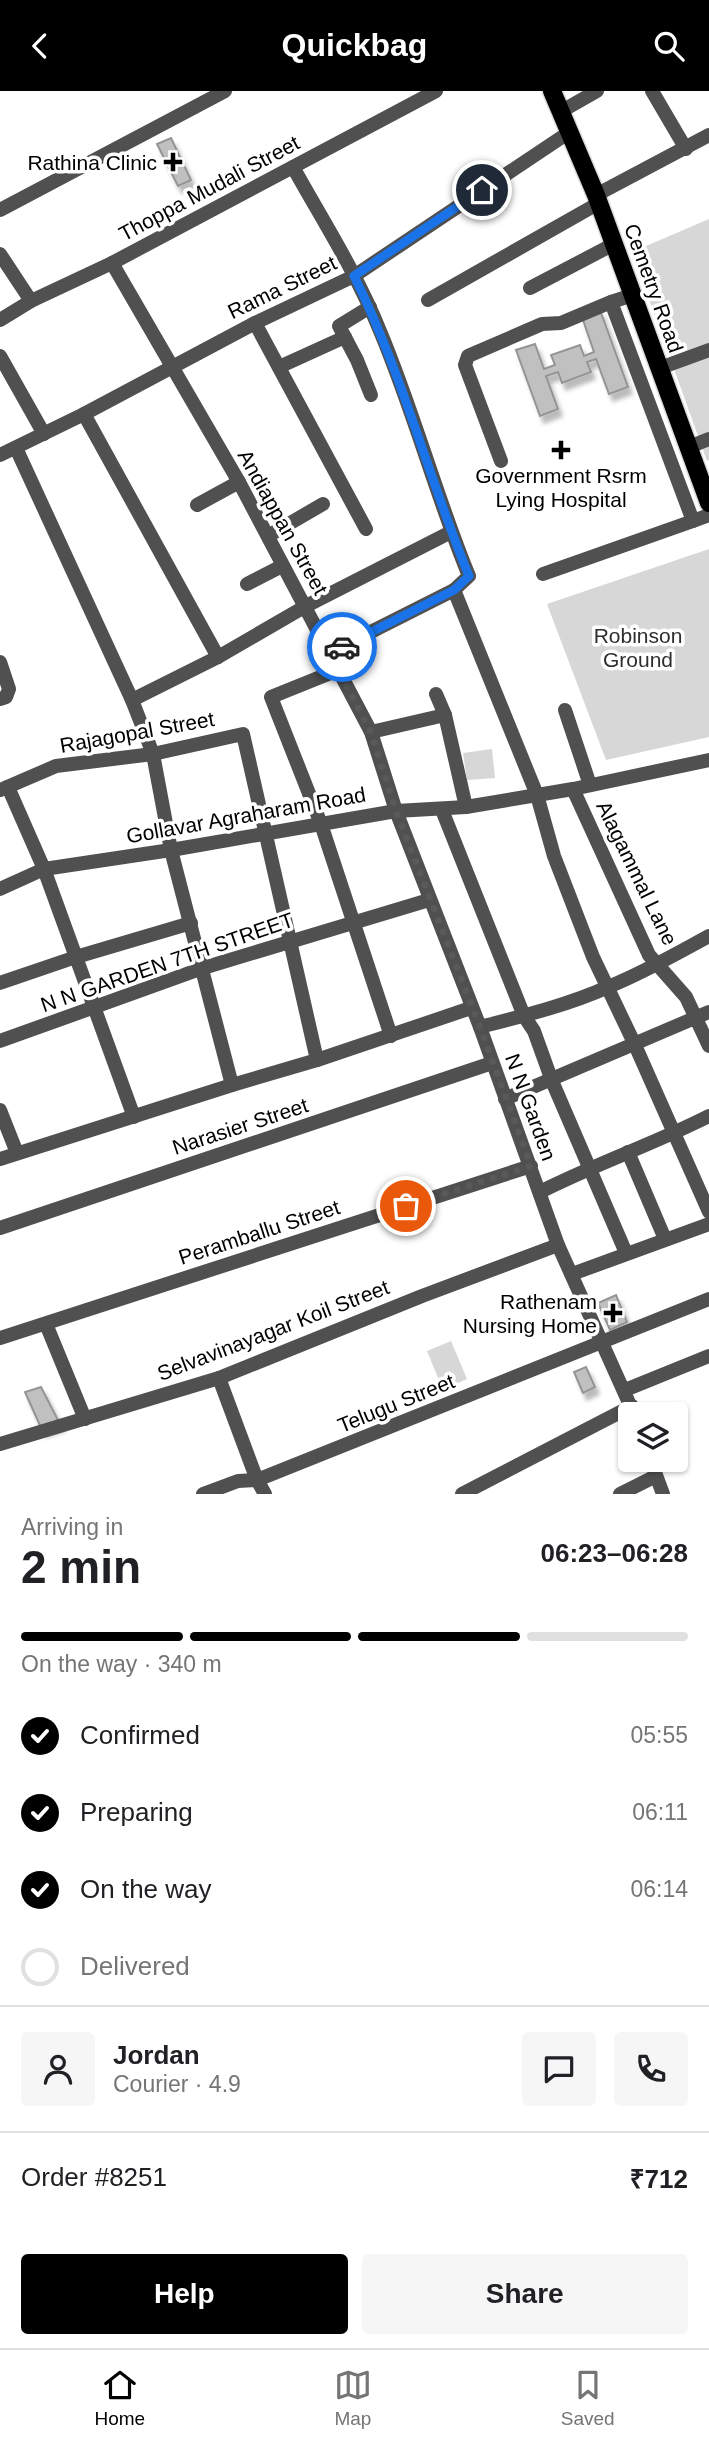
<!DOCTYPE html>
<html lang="en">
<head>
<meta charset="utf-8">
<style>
	body { margin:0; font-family:Arial,sans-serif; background:#f6f6f6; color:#202124; height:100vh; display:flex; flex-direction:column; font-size:26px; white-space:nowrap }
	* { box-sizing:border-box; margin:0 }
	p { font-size:23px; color:#757577 }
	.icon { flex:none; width:38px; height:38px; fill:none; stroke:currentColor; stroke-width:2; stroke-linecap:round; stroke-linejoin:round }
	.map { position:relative; height:1403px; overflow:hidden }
	.details { display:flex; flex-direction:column; background:#fff; flex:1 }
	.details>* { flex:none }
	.tools { position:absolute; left:618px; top:1311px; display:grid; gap:14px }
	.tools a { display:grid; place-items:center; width:70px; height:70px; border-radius:7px; background:#fff; box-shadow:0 2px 5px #0004; font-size:35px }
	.pin { position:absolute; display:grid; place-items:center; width:60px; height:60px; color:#fff; margin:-30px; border:4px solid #fff; border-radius:50%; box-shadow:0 2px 7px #0007 }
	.courier { position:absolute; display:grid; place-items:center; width:70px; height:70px; margin:-35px; border:5px solid #1a73e8; border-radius:50%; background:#fff; color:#222; box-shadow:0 2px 9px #0007 }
	.headline em { font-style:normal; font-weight:800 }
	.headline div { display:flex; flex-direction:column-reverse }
	.headline { display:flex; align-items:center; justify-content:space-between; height:119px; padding:0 21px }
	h1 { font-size:46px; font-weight:800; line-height:52px }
	.bar { display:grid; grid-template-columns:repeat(4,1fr); gap:10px 7px; align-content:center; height:84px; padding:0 21px }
	.bar i { height:9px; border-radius:5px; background:#e0e0e0 }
	.bar .active { background:#000 }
	.bar p { grid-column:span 4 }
	.line { display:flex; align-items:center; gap:18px; padding:0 21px; border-top:2px solid #e0e0e0 }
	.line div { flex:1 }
	.round { display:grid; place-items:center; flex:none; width:74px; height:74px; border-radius:7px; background:#f6f6f6 }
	ol { padding:0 21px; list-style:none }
	li { display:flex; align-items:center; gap:21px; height:77px }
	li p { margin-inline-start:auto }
	li .icon { padding:7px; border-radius:50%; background:#000; color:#fff; stroke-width:4 }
	li:last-child { color:#757577 }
	li i { width:38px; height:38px; border:4px solid #e0e0e0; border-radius:50% }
	.button { display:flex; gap:14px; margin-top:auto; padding:14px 21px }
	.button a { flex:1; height:80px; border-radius:7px; background:#000; color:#fff; font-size:28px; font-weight:800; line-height:80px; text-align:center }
	.button a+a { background:#f6f6f6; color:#202124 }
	header { display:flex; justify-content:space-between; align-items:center; height:91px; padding:0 21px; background:#000; color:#fff; font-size:32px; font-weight:800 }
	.tab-bar { display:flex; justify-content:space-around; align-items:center; height:98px; border-top:2px solid #e0e0e0; background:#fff; font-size:19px; color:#757577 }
	.tab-bar a { display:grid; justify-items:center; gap:4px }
	.tab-bar .active { color:#000 }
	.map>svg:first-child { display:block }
	.green { fill:#d7d7d7 }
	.building { fill:#c0c0c0; stroke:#949494; stroke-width:2; filter:url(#shadow) }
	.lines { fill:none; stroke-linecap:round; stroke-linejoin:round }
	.major-casing { stroke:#dbdbdb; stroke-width:21 }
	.minor { stroke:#505050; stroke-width:14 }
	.major { stroke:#000; stroke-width:18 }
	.done { stroke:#595959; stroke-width:7; stroke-dasharray:0 12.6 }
	.route { stroke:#1a73e8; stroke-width:9 }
	.poi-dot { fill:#000; stroke:#fff; stroke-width:2.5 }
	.labels { text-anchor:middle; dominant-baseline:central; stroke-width:7; stroke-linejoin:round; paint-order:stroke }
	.poi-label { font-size:21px; fill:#000; stroke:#fff; text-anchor:end }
	.street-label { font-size:21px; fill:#000; stroke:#fff }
	.park-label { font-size:21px; fill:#2e2e2e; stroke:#fff }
</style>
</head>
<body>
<header><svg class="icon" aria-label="back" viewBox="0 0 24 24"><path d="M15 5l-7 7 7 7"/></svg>Quickbag<svg class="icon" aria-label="search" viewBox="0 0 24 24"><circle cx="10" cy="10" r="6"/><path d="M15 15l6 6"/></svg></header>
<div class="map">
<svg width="709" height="1403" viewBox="0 0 709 1403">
	<defs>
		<filter id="shadow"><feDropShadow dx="4" dy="7" stdDeviation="2" flood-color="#0004"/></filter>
	</defs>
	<rect width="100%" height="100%" fill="#fff"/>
	<!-- green -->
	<g class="green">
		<polygon points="709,128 709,369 707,370 632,161"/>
		<polygon points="709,458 709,646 606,669 547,513"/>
		<polygon points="492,658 495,687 467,689 463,662"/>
		<polygon points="451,1250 467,1288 443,1299 427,1260"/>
	</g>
	<!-- building -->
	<g class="building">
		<polygon points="171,47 191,89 178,95 157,53"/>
		<polygon points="600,219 628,296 609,303 596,268 587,271 591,281 562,292 558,281 546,285 558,318 540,325 516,259 535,253 544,278 555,274 551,264 580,254 584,265 594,261 582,226"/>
		<polygon points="616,1204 627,1231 610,1239 598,1212"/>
		<polygon points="586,1276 595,1296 583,1302 574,1281"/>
		<polygon points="41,1296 60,1333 42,1339 25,1301"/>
	</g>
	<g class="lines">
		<!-- major casing -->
		<g class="major-casing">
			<polyline id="major" points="552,0 596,104 709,412"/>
		</g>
		<!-- minor -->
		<g class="minor">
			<polyline points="652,0 686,58"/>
			<polyline points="560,21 597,0"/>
			<path d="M293,76C323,130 357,183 380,240C414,321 436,405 469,485L454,499L329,562"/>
			<polyline points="596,104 709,44"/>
			<polyline points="0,119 225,0"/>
			<polyline points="0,163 31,210"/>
			<polyline points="112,172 239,391 371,641 396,720 480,936 558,1154 634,1323"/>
			<polyline points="530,197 614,153"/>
			<polyline points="428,209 599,112"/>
			<polyline points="370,216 339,235 357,269 371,304"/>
			<polyline points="0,229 31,210 112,172 436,0"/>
			<polyline points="255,232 366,438"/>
			<polyline points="0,265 44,343"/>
			<polyline points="279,276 345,246"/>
			<polyline points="660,277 709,259"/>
			<polyline points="84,323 218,566"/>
			<polyline points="689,356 709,348"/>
			<polyline points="16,357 132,609 153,663 171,759 232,994"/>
			<polyline points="0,364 84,323 255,232 354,185 568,42"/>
			<polyline points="501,370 465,274 468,265 542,233 561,232 611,211"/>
			<polyline points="197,414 239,391"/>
			<polyline points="693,430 709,424"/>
			<polyline points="268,445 323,413"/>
			<polyline points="543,483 693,430 611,211 633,204"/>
			<polyline points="247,493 282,475"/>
			<polyline points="454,499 537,704 554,765 593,866 635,954 709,1121"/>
			<polyline points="0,571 9,598 6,606 0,608"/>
			<polyline points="338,579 271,606 321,733 391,945"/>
			<polyline points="436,603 445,624 466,716"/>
			<polyline points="132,609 218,566 306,515 451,441"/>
			<polyline points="565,619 590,694"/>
			<polyline points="371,641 445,624"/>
			<polyline points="8,696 44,778 134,1026"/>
			<polyline points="573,698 649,864 686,906 709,955"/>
			<polyline points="0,699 56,675 153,663 243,643 317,969"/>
			<polyline points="442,719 524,925 534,940 552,990 626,1162"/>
			<polyline points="0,798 44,778 171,759 396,720 466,716 573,698 709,669"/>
			<polyline points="0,892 76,866 191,832"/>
			<path d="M480,936C523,925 568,914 608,896C643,882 676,863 709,845"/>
			<polyline points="0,950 203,877 429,809"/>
			<polyline points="505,1008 709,921"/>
			<polyline points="0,1019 17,1062"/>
			<polyline points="628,1061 665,1148"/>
			<polyline points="0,1068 232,994 317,969 471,917"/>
			<path d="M540,1101C595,1073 654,1053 709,1025"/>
			<polyline points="0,1137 492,972"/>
			<polyline points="572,1183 709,1133"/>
			<polyline points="46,1233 85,1328"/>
			<polyline points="0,1247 531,1075"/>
			<polyline points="219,1287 257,1389 265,1403"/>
			<polyline points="625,1299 709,1265"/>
			<polyline points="0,1353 219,1287 422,1205 558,1154"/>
			<polyline points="650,1368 663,1403"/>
			<polyline points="203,1403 238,1390 257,1389 709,1208"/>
			<polyline points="462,1403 632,1315"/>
			<polyline points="620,1403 656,1385"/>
		</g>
		<!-- major -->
		<use href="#major" class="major"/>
	</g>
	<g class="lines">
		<!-- done -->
		<polyline class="done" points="342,556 330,562 371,642 396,720 480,936 531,1075 406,1115"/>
		<!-- route -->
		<path class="route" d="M342,556L454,499L469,485C428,386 402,281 354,185L482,99"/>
	</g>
	<!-- markers -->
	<g class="poi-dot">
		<path d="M169.5 60.5h7v7h7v7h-7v7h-7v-7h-7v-7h7z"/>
		<path d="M557.5 348.5h7v7h7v7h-7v7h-7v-7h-7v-7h7z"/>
		<path d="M609.5 1211.5h7v7h7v7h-7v7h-7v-7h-7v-7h7z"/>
	</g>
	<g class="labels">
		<!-- poi labels -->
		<g class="poi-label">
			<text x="157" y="71">Rathina Clinic</text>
			<text x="561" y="384" text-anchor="middle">Government Rsrm<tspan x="561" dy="24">Lying Hospital</tspan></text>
			<text x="597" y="1210">Rathenam<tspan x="597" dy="24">Nursing Home</tspan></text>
		</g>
		<!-- street labels -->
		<g class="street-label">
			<text transform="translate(209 97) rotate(-28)">Thoppa Mudali Street</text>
			<text transform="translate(282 196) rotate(-26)">Rama Street</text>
			<text transform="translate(654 197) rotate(70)">Cemetry Road</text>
			<text transform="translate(283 431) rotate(61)">Andiappan Street</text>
			<text transform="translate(137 641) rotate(-10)">Rajagopal Street</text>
			<text transform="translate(246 724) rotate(-10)">Gollavar Agraharam Road</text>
			<text transform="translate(637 782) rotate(64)">Alagammal Lane</text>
			<text transform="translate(167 871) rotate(-19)">N N GARDEN 7TH STREET</text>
			<text transform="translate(531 1016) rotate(70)">N N Garden</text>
			<text transform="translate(240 1035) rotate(-18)">Narasier Street</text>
			<text transform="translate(259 1141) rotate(-18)">Peramballu Street</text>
			<text transform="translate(273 1239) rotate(-21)">Selvavinayagar Koil Street</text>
			<text transform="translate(396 1312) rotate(-22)">Telugu Street</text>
		</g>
		<!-- park labels -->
		<g class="park-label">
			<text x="638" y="544">Robinson<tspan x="638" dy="24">Ground</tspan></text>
		</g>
	</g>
</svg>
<div class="tools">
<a><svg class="icon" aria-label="layers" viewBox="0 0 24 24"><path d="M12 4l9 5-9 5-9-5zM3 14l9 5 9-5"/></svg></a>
</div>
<div class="pin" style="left:406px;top:1115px;background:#ea580c"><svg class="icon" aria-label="bag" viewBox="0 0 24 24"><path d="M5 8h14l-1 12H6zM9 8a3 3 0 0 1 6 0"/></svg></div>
<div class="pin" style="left:482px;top:99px;background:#1f2937"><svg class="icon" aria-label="home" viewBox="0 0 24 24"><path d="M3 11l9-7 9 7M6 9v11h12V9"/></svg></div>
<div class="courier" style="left:342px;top:556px"><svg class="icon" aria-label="car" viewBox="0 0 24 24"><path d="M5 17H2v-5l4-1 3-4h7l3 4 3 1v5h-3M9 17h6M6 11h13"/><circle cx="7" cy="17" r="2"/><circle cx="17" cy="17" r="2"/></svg></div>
</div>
<section class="details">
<div class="headline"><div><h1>2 min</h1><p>Arriving in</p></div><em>06:23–06:28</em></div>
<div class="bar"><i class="active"></i><i class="active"></i><i class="active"></i><i></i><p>On the way · 340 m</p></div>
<ol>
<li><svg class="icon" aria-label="check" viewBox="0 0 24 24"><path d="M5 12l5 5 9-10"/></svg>Confirmed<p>05:55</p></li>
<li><svg class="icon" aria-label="check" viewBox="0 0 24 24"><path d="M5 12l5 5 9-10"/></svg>Preparing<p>06:11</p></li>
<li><svg class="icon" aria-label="check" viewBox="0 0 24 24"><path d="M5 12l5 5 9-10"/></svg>On the way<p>06:14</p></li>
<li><i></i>Delivered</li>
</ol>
<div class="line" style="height:126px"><a class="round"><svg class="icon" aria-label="person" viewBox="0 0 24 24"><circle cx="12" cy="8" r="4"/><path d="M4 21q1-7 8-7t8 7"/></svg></a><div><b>Jordan</b><p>Courier · 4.9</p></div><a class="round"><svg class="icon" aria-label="chat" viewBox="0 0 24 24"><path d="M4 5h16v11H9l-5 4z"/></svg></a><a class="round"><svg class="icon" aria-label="phone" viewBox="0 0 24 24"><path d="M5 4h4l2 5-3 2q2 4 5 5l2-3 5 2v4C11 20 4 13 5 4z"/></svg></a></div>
<div class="line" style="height:91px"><div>Order #8251</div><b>₹712</b></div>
<div class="button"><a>Help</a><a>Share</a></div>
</section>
<nav class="tab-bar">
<a class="active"><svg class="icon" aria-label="home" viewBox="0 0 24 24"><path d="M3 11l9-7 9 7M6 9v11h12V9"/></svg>Home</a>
<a><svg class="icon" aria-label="map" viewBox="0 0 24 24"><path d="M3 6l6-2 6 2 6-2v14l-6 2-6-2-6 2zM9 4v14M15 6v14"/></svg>Map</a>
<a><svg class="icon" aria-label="saved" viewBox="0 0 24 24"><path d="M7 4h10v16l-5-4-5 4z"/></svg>Saved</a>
</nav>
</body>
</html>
